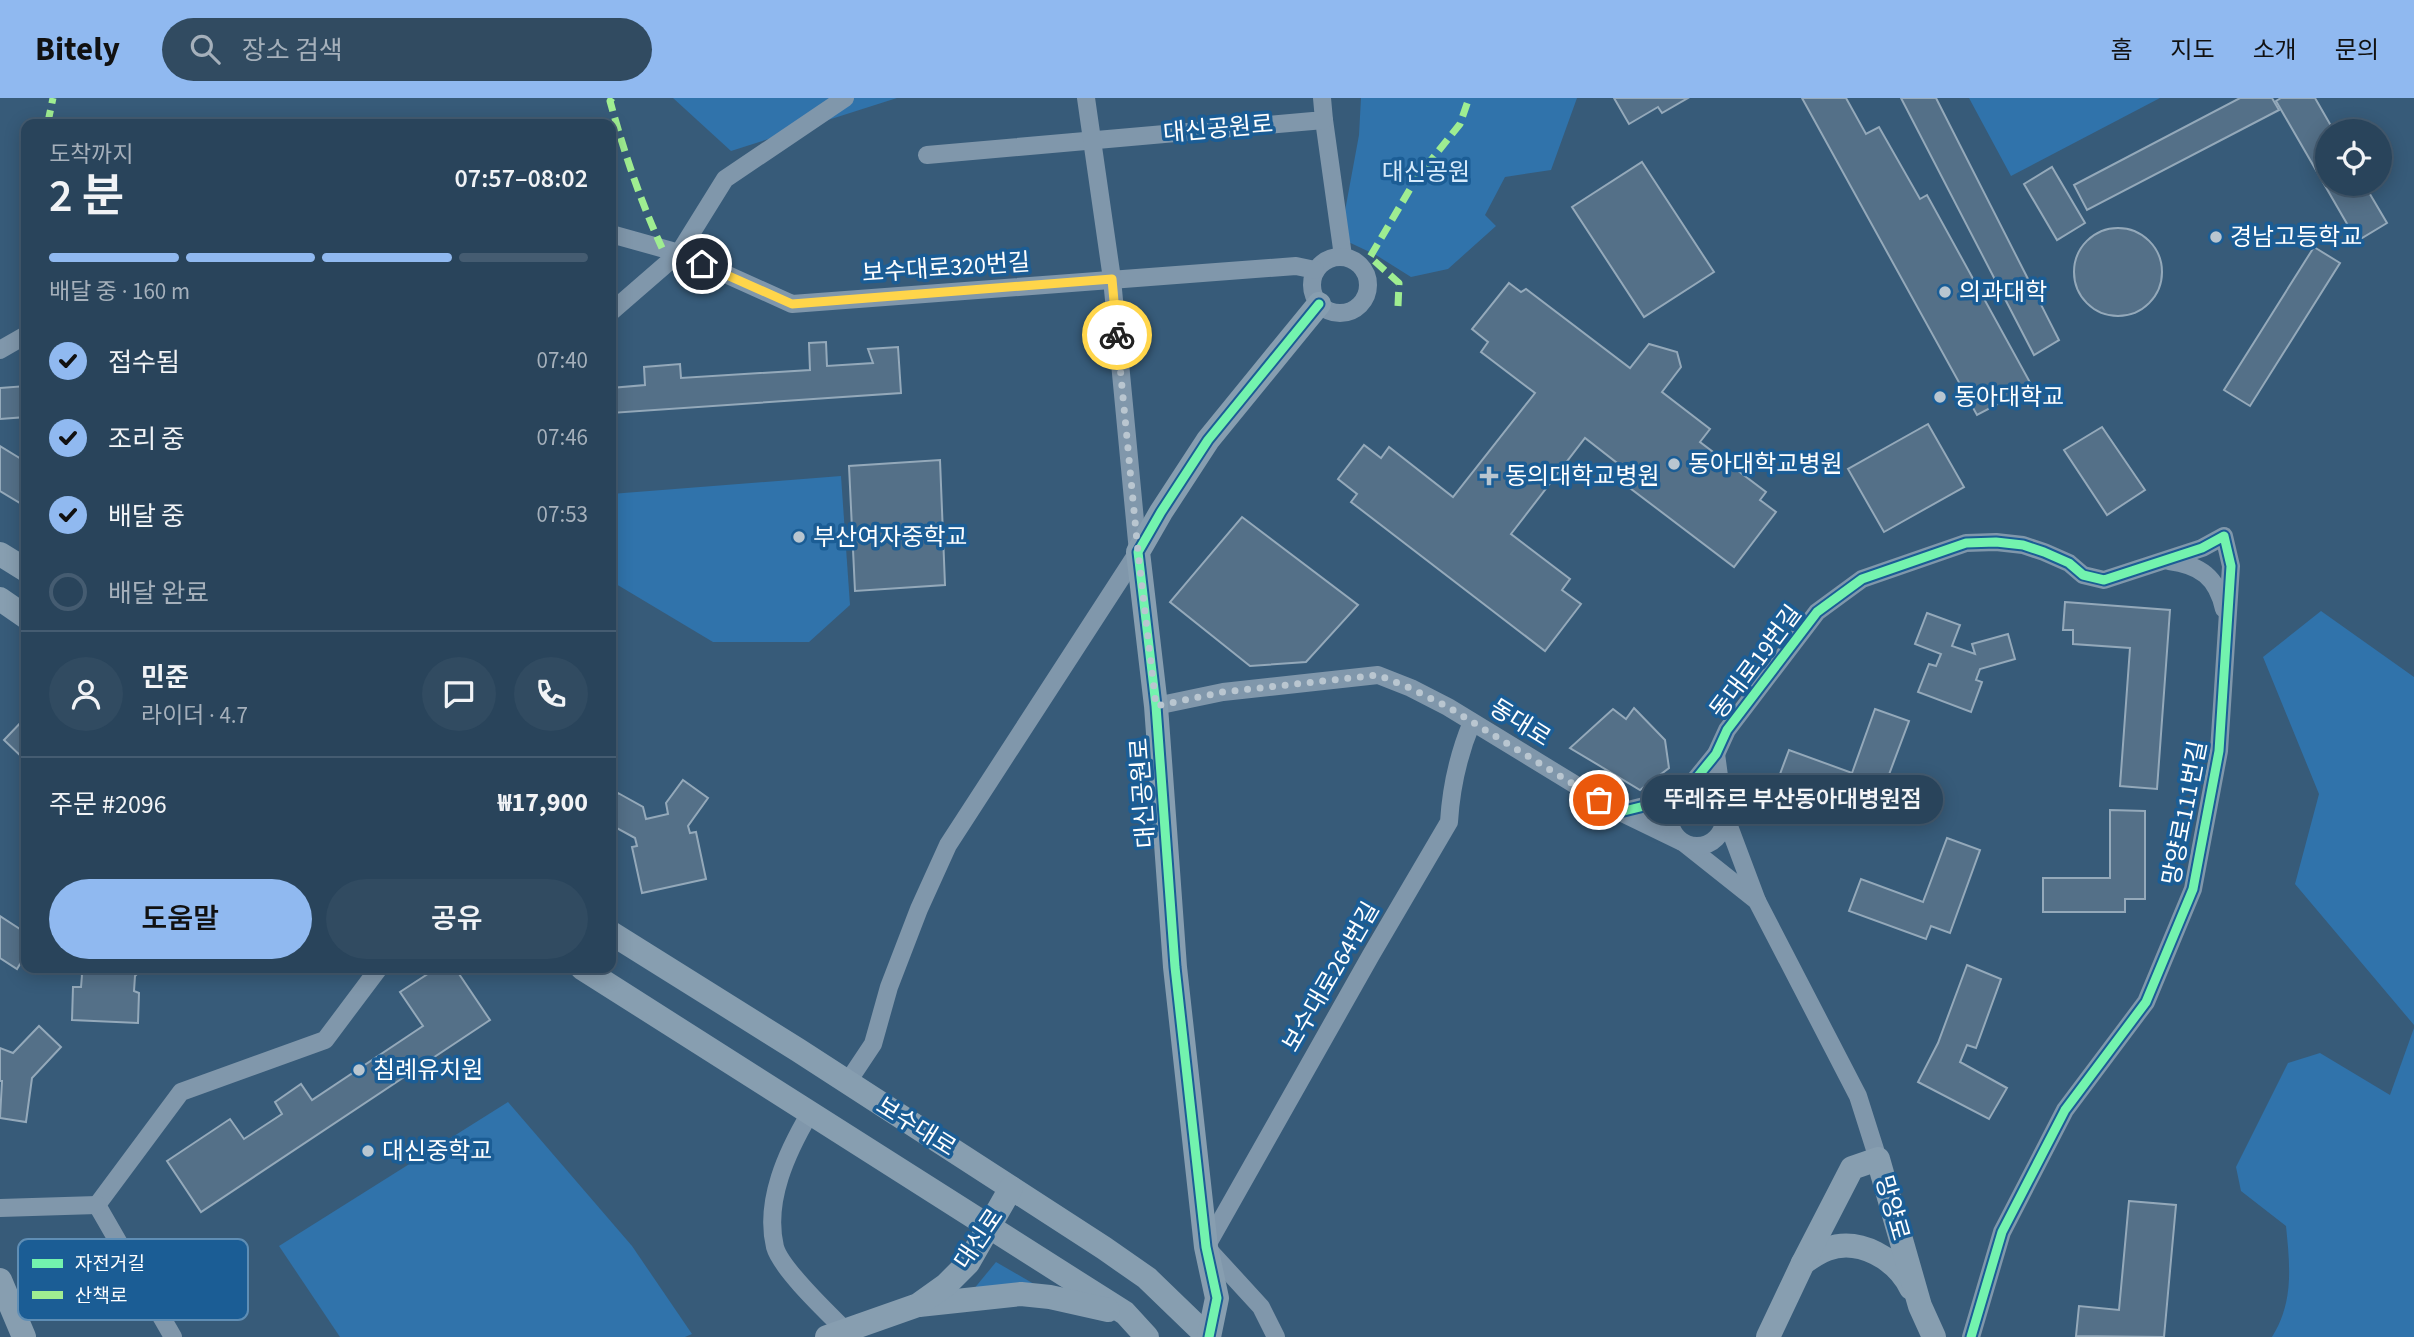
<!DOCTYPE html>
<html lang="ko">
<head>
<meta charset="utf-8">
<style>
	body { margin:0; font-family:"Source Sans 3","Noto Sans KR",sans-serif; background:#314b61; color:#f1f3f6; height:100vh; display:flex; flex-direction:column; font-size:26px; white-space:nowrap }
	* { box-sizing:border-box; margin:0 }
	p { font-size:23px; color:#a5b0bb }
	.icon { flex:none; width:38px; height:38px; fill:none; stroke:currentColor; stroke-width:2; stroke-linecap:round; stroke-linejoin:round }
	.map { position:relative; flex:1; overflow:hidden }
	.drawer { position:absolute; left:21px; top:21px; width:595px; height:854px; display:flex; flex-direction:column; background:#29445b; border-radius:14px; box-shadow:0 4px 18px #0003,0 0 0 2px #455c71 }
	.drawer>* { flex:none }
	.buttons { position:absolute; left:2315px; top:21px; display:grid; gap:14px }
	.buttons a { display:grid; place-items:center; width:77px; height:77px; border-radius:50%; background:#29445b; box-shadow:0 4px 18px #0003,0 0 0 2px #455c71; font-size:35px }
	.pin { position:absolute; display:grid; place-items:center; width:60px; height:60px; color:#fff; margin:-30px; border:4px solid #fff; border-radius:50%; box-shadow:0 2px 7px #0007 }
	.courier { position:absolute; display:grid; place-items:center; width:70px; height:70px; margin:-35px; border:5px solid #ffd54a; border-radius:50%; background:#fff; color:#222; box-shadow:0 2px 9px #0007 }
	.bubble { position:absolute; height:49px; border-radius:24px; background:#29445b; box-shadow:0 4px 18px #0003,0 0 0 2px #455c71; font-size:23px; font-weight:600; line-height:49px; text-align:center }
	.head em { font-style:normal; font-weight:600 }
	.head div { display:flex; flex-direction:column-reverse }
	.head { display:flex; align-items:center; justify-content:space-between; height:119px; padding:0 28px }
	h1 { font-size:46px; font-weight:600; line-height:52px }
	.bar { display:grid; grid-template-columns:repeat(4,1fr); gap:10px 7px; align-content:center; height:84px; padding:0 28px }
	.bar i { height:9px; border-radius:5px; background:#455c71 }
	.bar .active { background:#90b9f0 }
	.bar p { grid-column:span 4 }
	.line { display:flex; align-items:center; gap:18px; padding:0 28px; border-top:2px solid #455c71 }
	.line div { flex:1 }
	.round { display:grid; place-items:center; flex:none; width:74px; height:74px; border-radius:37px; background:#314b61 }
	ol { padding:0 28px; list-style:none }
	li { display:flex; align-items:center; gap:21px; height:77px }
	li p { margin-inline-start:auto }
	li .icon { padding:7px; border-radius:50%; background:#90b9f0; color:#111; stroke-width:4 }
	li:last-child { color:#a5b0bb }
	li i { width:38px; height:38px; border:4px solid #455c71; border-radius:50% }
	.action { display:flex; gap:14px; margin-top:auto; padding:14px 28px }
	.action a { flex:1; height:80px; border-radius:42px; background:#90b9f0; color:#111; font-size:28px; font-weight:600; line-height:80px; text-align:center }
	.action a+a { background:#314b61; color:#f1f3f6 }
	header { display:flex; align-items:center; gap:42px; box-sizing:border-box; height:98px; padding:0 35px; background:#90b9f0; color:#111 }
	header strong { font-size:33px }
	nav { display:flex; gap:38px; margin-inline-start:auto; font-size:24px }
	.search { width:490px; height:63px; background:#314b61; display:flex; align-items:center; gap:18px; box-sizing:border-box; padding:0 24px; border-radius:38px; color:#a5b0bb; font-size:26px }
	.map>svg:first-child { display:block }
	.green { fill:#3073ab }
	.building { fill:#547088; stroke:#94a9ba; stroke-width:2 }
	.lines { fill:none; stroke-linecap:round; stroke-linejoin:round }
	.street { stroke:#8097ab; stroke-width:18 }
	.secondary { stroke:#879eb0; stroke-width:24 }
	.quiet { stroke:#9fed91; stroke-width:7; stroke-dasharray:14 7; stroke-linecap:butt }
	.cycleway-casing { stroke:#1b5d95; stroke-width:13 }
	.cycleway { stroke:#73f3ae; stroke-width:9 }
	.done { stroke:#b9c6d0; stroke-width:7; stroke-dasharray:0 12.6 }
	.route { stroke:#ffd54a; stroke-width:9 }
	.poi-dot { fill:#b9c6d0; stroke:#1b5d95; stroke-width:2.5 }
	.labels { text-anchor:middle; dominant-baseline:central; stroke-width:7; stroke-linejoin:round; paint-order:stroke }
	.street-label { font-size:24px; fill:#fff; stroke:#1b5d95 }
	.park-label { font-size:24px; fill:#d5eafb; stroke:#1b5d95 }
	.poi-label { font-size:24px; fill:#fff; stroke:#1b5d95; text-anchor:start }
	.key { fill:#1b5d95; stroke:#5f8eb5; stroke-width:2 }
	.key-label { font-size:19px; fill:#fff }
</style>
</head>
<body>
<header>
<strong>Bitely</strong>
<div class="search"><svg class="icon" aria-label="search" viewBox="0 0 24 24"><circle cx="10" cy="10" r="6"/><path d="M15 15l6 6"/></svg>장소 검색</div>
<nav><a>홈</a><a>지도</a><a>소개</a><a>문의</a></nav>
</header>
<div class="map">
<svg width="2414" height="1239" viewBox="0 0 2414 1239">
	<rect width="100%" height="100%" fill="#375b79"/>
	<!-- green -->
	<g class="green">
		<polygon points="673,0 897,0 731,53"/>
		<polygon points="1361,0 1577,0 1551,72 1505,79 1485,117 1496,128 1448,171 1411,179 1376,157 1340,140 1359,37"/>
		<polygon points="1969,0 2160,0 2011,78"/>
		<polygon points="841,378 850,507 809,544 713,544 611,483 611,396"/>
		<polygon points="2321,513 2414,579 2414,927 2295,786 2319,696 2263,559"/>
		<path d="M2414,930V1239H2272C2294,1204 2290,1168 2286,1128L2241,1093L2236,1069L2288,965L2320,955L2390,997Z"/>
		<polygon points="508,1004 632,1148 692,1236 685,1239 340,1239 279,1148"/>
		<polygon points="996,1164 1034,1186 973,1192"/>
	</g>
	<!-- building -->
	<g class="building">
		<polygon points="1614,0 1688,0 1662,15 1658,9 1629,26"/>
		<polygon points="1802,0 1846,0 1866,36 1879,29 1920,101 1927,97 2032,288 1977,317"/>
		<polygon points="1901,0 1936,0 2059,242 2034,257"/>
		<polygon points="2240,0 2272,0 2279,12 2087,112 2074,87"/>
		<polygon points="2281,0 2315,0 2334,33 2328,33 2328,86 2364,86 2387,125 2357,143 2276,3"/>
		<polygon points="1642,64 1714,174 1644,219 1572,109"/>
		<polygon points="2052,69 2085,125 2057,142 2024,86"/>
		<circle cx="2118" cy="174" r="44"/>
		<polygon points="2314,149 2340,165 2250,308 2224,292"/>
		<polygon points="1509,185 1521,194 1526,191 1630,270 1649,246 1677,254 1681,269 1662,294 1710,331 1700,344 1766,394 1760,402 1776,414 1734,469 1618,381 1626,372 1585,340 1511,436 1570,481 1562,492 1581,506 1545,553 1351,404 1357,396 1338,381 1364,347 1381,360 1389,349 1453,399 1535,295 1481,254 1488,244 1472,231"/>
		<polygon points="826,244 827,268 873,265 868,251 898,249 901,295 611,315 611,290 645,287 644,269 680,266 681,280 810,272 809,245"/>
		<polygon points="26,288 26,319 0,321 0,290"/>
		<polygon points="1928,326 1964,389 1884,434 1848,371"/>
		<polygon points="2102,329 2145,392 2107,417 2064,352"/>
		<polygon points="0,348 26,364 26,394 20,405 0,393"/>
		<polygon points="940,362 945,487 855,493 849,368"/>
		<polygon points="1242,419 1358,507 1306,564 1250,568 1170,504"/>
		<polygon points="2065,504 2170,512 2157,691 2120,688 2130,550 2073,546 2073,532 2063,532"/>
		<polygon points="1927,515 1960,527 1952,548 1975,556 1972,546 2008,536 2015,561 1980,571 1976,582 1982,584 1971,614 1918,594 1929,566 1936,568 1941,556 1915,546"/>
		<polygon points="1634,610 1665,642 1669,670 1640,692 1570,650 1613,611 1626,621"/>
		<polygon points="1875,611 1909,623 1878,706 1859,699 1854,712 1777,684 1789,652 1852,675"/>
		<polygon points="26,619 26,663 4,642"/>
		<polygon points="683,682 708,700 688,728 690,735 696,734 706,781 642,795 632,749 637,748 635,740 611,727 611,708 618,695 643,709 646,721 668,716 666,705"/>
		<polygon points="2110,712 2145,713 2145,801 2125,801 2125,814 2043,814 2043,780 2110,780"/>
		<polygon points="1947,740 1980,752 1950,835 1931,828 1926,841 1849,813 1861,781 1923,804"/>
		<polygon points="0,818 26,835 26,856 17,871 0,860"/>
		<polygon points="1967,867 2001,881 1976,950 1967,947 1960,964 2007,990 1989,1021 1918,984 1938,945"/>
		<polygon points="74,870 143,870 135,878 134,893 139,895 138,925 72,922 73,889 81,889 82,877"/>
		<polygon points="437,870 455,870 490,922 201,1114 167,1063 230,1021 244,1041 282,1016 275,1004 301,986 312,1002 423,928 400,894"/>
		<polygon points="39,928 61,949 32,980 26,1024 0,1020 2,983 0,983 0,950 13,955"/>
		<polygon points="2129,1103 2176,1107 2164,1239 2076,1238 2079,1208 2119,1212"/>
	</g>
	<g class="lines">
		<!-- street -->
		<g class="street">
			<polyline points="1324,22 1343,158"/>
			<polyline points="927,57 1324,22 1322,0"/>
			<polyline points="611,136 679,155 725,81 845,0"/>
			<circle cx="1340" cy="187" r="28"/>
			<polyline points="611,214 679,155 792,206 1296,168 1315,172"/>
			<polyline points="0,252 26,237"/>
			<path d="M2169,463C2200,467 2217,479 2224,511"/>
			<polyline points="1156,608 1223,594 1378,577 1411,590 1448,609 1620,714 1684,745 1757,803 1858,998 1878,1061"/>
			<polyline points="1716,656 1724,715 1757,803"/>
			<circle cx="1697" cy="721" r="27"/>
			<polyline points="1620,714 1681,699 1716,656 1727,632 1817,514 1862,481 1966,445 1996,444 2023,447 2044,454 2069,465 2083,477 2104,482 2202,450 2224,438 2231,468 2219,653 2193,791 2146,904 2065,1012 2002,1134 1971,1239"/>
			<polyline points="847,985 873,946 889,889 919,811 948,747 1138,454 1112,181 1086,0"/>
			<path d="M810,1015C787,1054 764,1103 775,1149C781,1171 828,1215 845,1232"/>
			<polyline points="97,1107 181,994 325,942 379,870"/>
			<polyline points="97,1107 173,1239"/>
			<polyline points="0,1110 97,1107"/>
			<path d="M1276,1239L1261,1209L1206,1149L1371,857L1449,724C1451,691 1459,655 1472,624"/>
		</g>
		<!-- secondary -->
		<g class="secondary">
			<polyline points="0,456 26,472"/>
			<polyline points="0,501 26,519"/>
			<polyline points="611,835 798,952 1104,1150 1147,1180 1208,1239"/>
			<polyline points="582,870 1125,1215 1147,1239"/>
			<path d="M1803,1165C1810,1160 1819,1154 1827,1151C1859,1139 1897,1161 1911,1190"/>
			<polyline points="0,1182 24,1239"/>
			<polyline points="919,1207 1021,1196 1050,1199 1108,1212"/>
			<polyline points="827,1239 918,1207 946,1187 968,1165 1011,1090"/>
			<polyline points="1209,1239 1217,1200 1206,1149 1175,869 1156,608 1138,454 1161,414 1208,342 1319,206"/>
			<polyline points="1768,1239 1803,1165 1852,1070 1878,1061 1920,1208 1934,1239"/>
		</g>
		<!-- quiet -->
		<g class="quiet">
			<path d="M612,0L610,3C624,54 640,102 662,150"/>
			<polyline points="50,26 49,19 53,0"/>
			<polyline points="1398,208 1399,185 1370,159 1416,81 1460,26 1469,0"/>
			<polyline points="25,237 26,217"/>
		</g>
		<!-- cycleway casing -->
		<g class="cycleway-casing">
			<g id="cycleway">
				<polyline points="1620,714 1681,699 1716,656 1727,632 1817,514 1862,481 1966,445 1996,444 2023,447 2044,454 2069,465 2083,477 2104,482 2202,450 2224,438 2231,468 2219,653 2193,791 2146,904 2065,1012 2002,1134 1971,1239"/>
				<polyline points="1209,1239 1217,1200 1206,1149 1175,869 1156,608 1138,454 1161,414 1208,342 1319,206"/>
			</g>
		</g>
		<!-- cycleway -->
		<use href="#cycleway" class="cycleway"/>
	</g>
	<g class="lines">
		<!-- done -->
		<polyline class="done" points="1117,237 1138,454 1156,608 1223,594 1378,577 1410,590 1448,609 1599,702"/>
		<!-- route -->
		<polyline class="route" points="702,166 792,206 1112,181 1117,237"/>
	</g>
	<!-- markers -->
	<g class="poi-dot">
		<circle cx="2216" cy="139" r="7"/>
		<circle cx="1945" cy="194" r="7"/>
		<circle cx="1940" cy="299" r="7"/>
		<circle cx="1674" cy="366" r="7"/>
		<path d="M1485.5 367.5h7v7h7v7h-7v7h-7v-7h-7v-7h7z"/>
		<circle cx="799" cy="439" r="7"/>
		<circle cx="359" cy="972" r="7"/>
		<circle cx="368" cy="1053" r="7"/>
	</g>
	<g class="labels">
		<!-- street labels -->
		<g class="street-label">
			<text transform="translate(1218 31) rotate(-5)">대신공원로</text>
			<text transform="translate(946 170) rotate(-4)">보수대로320번길</text>
			<text transform="translate(1756 564) rotate(-53)">동대로19번길</text>
			<text transform="translate(1520 625) rotate(32)">동대로</text>
			<text transform="translate(1143 695) rotate(-94)">대신공원로</text>
			<text transform="translate(2185 715) rotate(-79)">망양로111번길</text>
			<text transform="translate(1331 879) rotate(-60)">보수대로264번길</text>
			<text transform="translate(916 1029) rotate(32)">보수대로</text>
			<text transform="translate(1892 1110) rotate(74)">망양로</text>
			<text transform="translate(979 1141) rotate(-56)">대신로</text>
		</g>
		<!-- park labels -->
		<g class="park-label">
			<text x="1426" y="74">대신공원</text>
		</g>
		<!-- poi labels -->
		<g class="poi-label">
			<text x="2230" y="139">경남고등학교</text>
			<text x="1959" y="194">의과대학</text>
			<text x="1954" y="299">동아대학교</text>
			<text x="1688" y="366">동아대학교병원</text>
			<text x="1505" y="378">동의대학교병원</text>
			<text x="813" y="439">부산여자중학교</text>
			<text x="373" y="972">침례유치원</text>
			<text x="382" y="1053">대신중학교</text>
		</g>
	</g>
	<!-- legend -->
	<rect x="18" y="1141" width="230" height="81" rx="10" class="key"/>
	<rect x="32" y="1161" width="31" height="9" fill="#73f3ae"/>
	<rect x="32" y="1193" width="31" height="8" fill="#9fed91"/>
	<g class="key-label">
		<text x="75" y="1172">자전거길</text>
		<text x="75" y="1204">산책로</text>
	</g>
</svg>
<div class="buttons">
<a><svg class="icon" aria-label="locate" viewBox="0 0 24 24"><circle cx="12" cy="12" r="6"/><path d="M12 2v4M12 18v4M2 12h4M18 12h4"/></svg></a>
</div>
<div class="pin" style="left:1599px;top:702px;background:#ea580c"><svg class="icon" aria-label="bag" viewBox="0 0 24 24"><path d="M5 8h14l-1 12H6zM9 8a3 3 0 0 1 6 0"/></svg></div>
<div class="pin" style="left:702px;top:166px;background:#1f2937"><svg class="icon" aria-label="home" viewBox="0 0 24 24"><path d="M3 11l9-7 9 7M6 9v11h12V9"/></svg></div>
<div class="courier" style="left:1117px;top:237px"><svg class="icon" aria-label="bike" viewBox="0 0 24 24"><circle cx="6" cy="16" r="4"/><circle cx="18" cy="16" r="4"/><path d="M6 16l4-8h5l3 8M10 8l3 8H6M13 5h3"/></svg></div>
<div class="bubble" style="left:1642px;top:677px;width:301px">뚜레쥬르 부산동아대병원점</div>
<section class="drawer">
<div class="head"><div><h1>2 분</h1><p>도착까지</p></div><em>07:57–08:02</em></div>
<div class="bar"><i class="active"></i><i class="active"></i><i class="active"></i><i></i><p>배달 중 · 160 m</p></div>
<ol>
<li><svg class="icon" aria-label="check" viewBox="0 0 24 24"><path d="M5 12l5 5 9-10"/></svg>접수됨<p>07:40</p></li>
<li><svg class="icon" aria-label="check" viewBox="0 0 24 24"><path d="M5 12l5 5 9-10"/></svg>조리 중<p>07:46</p></li>
<li><svg class="icon" aria-label="check" viewBox="0 0 24 24"><path d="M5 12l5 5 9-10"/></svg>배달 중<p>07:53</p></li>
<li><i></i>배달 완료</li>
</ol>
<div class="line" style="height:126px"><a class="round"><svg class="icon" aria-label="person" viewBox="0 0 24 24"><circle cx="12" cy="8" r="4"/><path d="M4 21q1-7 8-7t8 7"/></svg></a><div><b>민준</b><p>라이더 · 4.7</p></div><a class="round"><svg class="icon" aria-label="chat" viewBox="0 0 24 24"><path d="M4 5h16v11H9l-5 4z"/></svg></a><a class="round"><svg class="icon" aria-label="phone" viewBox="0 0 24 24"><path d="M5 4h4l2 5-3 2q2 4 5 5l2-3 5 2v4C11 20 4 13 5 4z"/></svg></a></div>
<div class="line" style="height:91px"><div>주문 #2096</div><b>₩17,900</b></div>
<div class="action"><a>도움말</a><a>공유</a></div>
</section>
</div>
</body>
</html>
